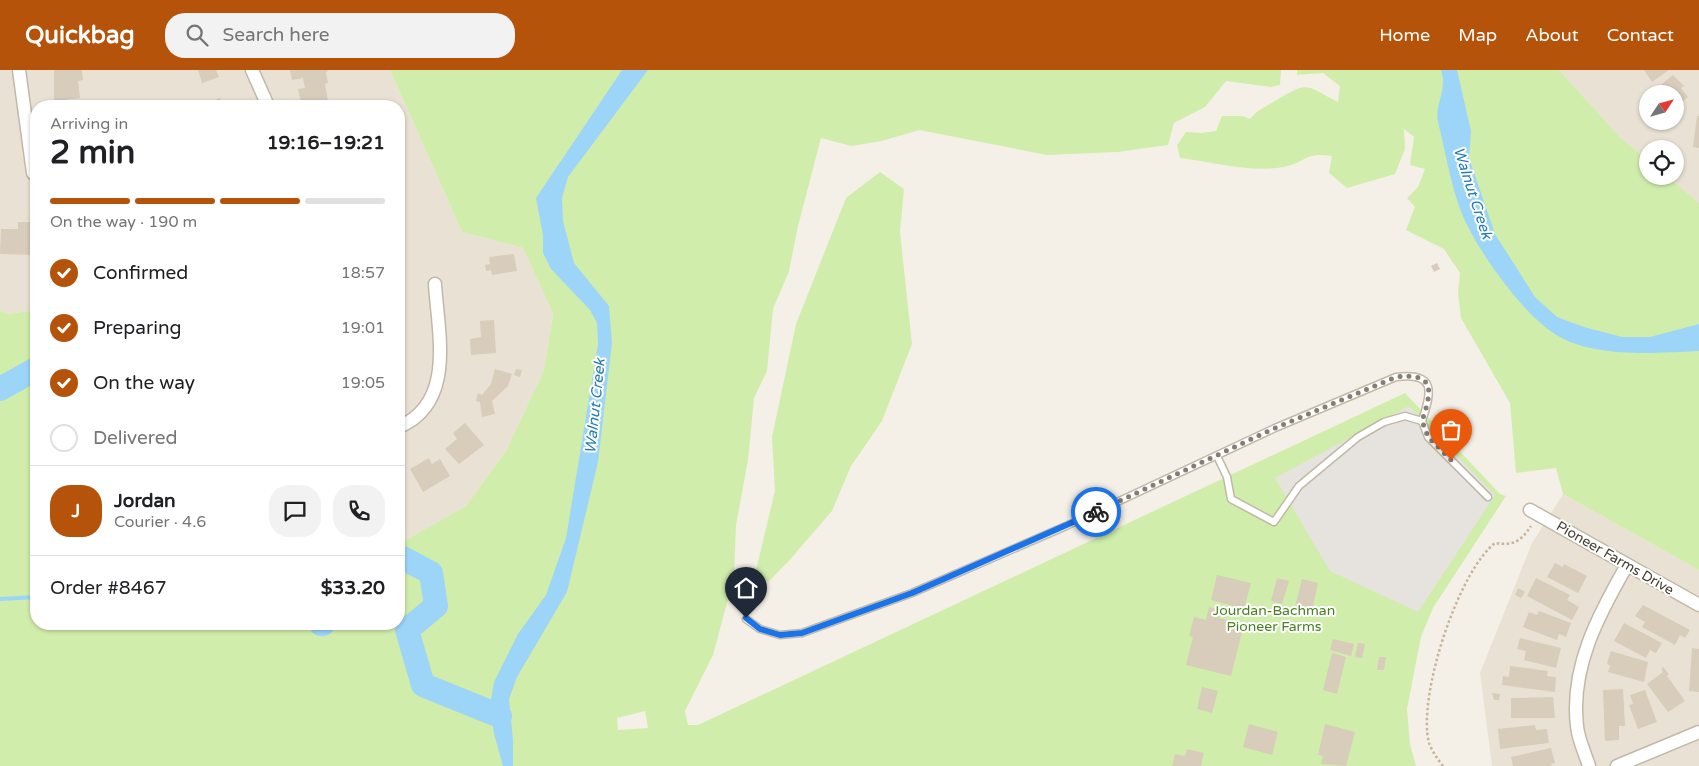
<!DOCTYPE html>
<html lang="en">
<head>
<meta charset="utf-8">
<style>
	body { margin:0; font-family:"Varela Round",sans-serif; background:#f2f2f2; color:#202124; height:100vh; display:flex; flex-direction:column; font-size:19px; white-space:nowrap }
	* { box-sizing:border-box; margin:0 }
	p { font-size:16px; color:#757577 }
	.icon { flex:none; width:28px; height:28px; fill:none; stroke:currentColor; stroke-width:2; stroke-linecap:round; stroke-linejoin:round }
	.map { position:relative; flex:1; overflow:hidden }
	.side { position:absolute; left:30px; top:30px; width:375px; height:530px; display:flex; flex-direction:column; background:#fff; border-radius:20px; box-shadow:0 1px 4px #0004 }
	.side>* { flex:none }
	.needle { width:32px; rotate:54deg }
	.fabs { position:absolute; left:1639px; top:15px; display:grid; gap:10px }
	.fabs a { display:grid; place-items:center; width:45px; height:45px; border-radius:50%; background:#fff; box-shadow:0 1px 4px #0004; font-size:25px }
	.pin { position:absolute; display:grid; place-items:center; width:42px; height:42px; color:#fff; margin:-51px -21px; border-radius:50% 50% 50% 0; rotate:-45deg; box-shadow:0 0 5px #0007 }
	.pin .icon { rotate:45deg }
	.courier { position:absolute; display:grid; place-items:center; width:50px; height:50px; margin:-25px; border:4px solid #1a73e8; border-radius:50%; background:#fff; color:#222; box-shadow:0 1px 6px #0007 }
	.overview em { font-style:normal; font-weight:700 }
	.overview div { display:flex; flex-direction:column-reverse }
	.overview { display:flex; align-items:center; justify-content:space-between; height:85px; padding:0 20px }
	h1 { font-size:32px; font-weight:700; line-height:38px }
	.bar { display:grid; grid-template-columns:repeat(4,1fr); gap:8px 5px; align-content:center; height:60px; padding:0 20px }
	.bar i { height:6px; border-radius:4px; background:#e0e0e0 }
	.bar .current { background:#b45309 }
	.bar p { grid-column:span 4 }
	.line { display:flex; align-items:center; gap:12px; padding:0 20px; border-top:1px solid #e0e0e0 }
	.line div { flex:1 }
	.round { display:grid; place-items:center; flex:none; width:52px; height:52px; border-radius:20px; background:#f2f2f2 }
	ol { padding:0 20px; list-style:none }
	li { display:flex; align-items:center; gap:15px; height:55px }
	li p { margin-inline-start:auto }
	li .icon { padding:5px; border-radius:50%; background:#b45309; color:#fff; stroke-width:4 }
	li:last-child { color:#757577 }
	li i { width:28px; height:28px; border:2px solid #e0e0e0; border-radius:50% }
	header { display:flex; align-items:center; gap:30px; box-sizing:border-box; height:70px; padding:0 25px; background:#b45309; color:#fff }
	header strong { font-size:24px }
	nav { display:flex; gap:28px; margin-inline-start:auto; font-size:18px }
	.search { width:350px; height:45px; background:#f2f2f2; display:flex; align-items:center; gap:12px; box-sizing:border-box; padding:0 18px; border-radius:20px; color:#757577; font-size:19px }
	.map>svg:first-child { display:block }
	.residential { fill:#e9e2d4; fill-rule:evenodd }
	.green { fill:#d1edab; fill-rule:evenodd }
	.parking { fill:#e6e3df }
	.water { fill:#9dd5f8 }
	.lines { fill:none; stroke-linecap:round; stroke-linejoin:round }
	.stream { stroke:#9dd5f8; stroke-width:4 }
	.river { stroke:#9dd5f8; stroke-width:24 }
	.building { fill:#d8ccbb }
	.service-casing { stroke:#c1b8a8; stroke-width:9 }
	.minor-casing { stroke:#c1b8a8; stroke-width:15 }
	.path { stroke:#c5b498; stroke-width:2.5; stroke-dasharray:2.5 2.5; stroke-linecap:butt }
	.service { stroke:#fff; stroke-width:6 }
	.minor { stroke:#fff; stroke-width:12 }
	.done { stroke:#857e73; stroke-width:5; stroke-dasharray:0 9 }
	.route { stroke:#1a73e8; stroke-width:6 }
	.labels { text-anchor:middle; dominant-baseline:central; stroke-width:4; stroke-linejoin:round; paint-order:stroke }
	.street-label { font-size:14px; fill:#494035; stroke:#fff }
	.park-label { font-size:14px; fill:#488122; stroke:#fff }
	.water-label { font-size:15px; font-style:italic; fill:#217cb7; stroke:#fff }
</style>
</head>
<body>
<header>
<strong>Quickbag</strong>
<div class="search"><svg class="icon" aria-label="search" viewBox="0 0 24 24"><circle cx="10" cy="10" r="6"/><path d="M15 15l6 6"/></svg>Search here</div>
<nav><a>Home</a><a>Map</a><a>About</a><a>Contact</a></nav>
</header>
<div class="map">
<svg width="1699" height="696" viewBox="0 0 1699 696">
	<rect width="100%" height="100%" fill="#f5f0e7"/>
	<!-- residential -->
	<g class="residential">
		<polygon points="0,0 390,0 462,162 523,178 553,244 544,300 506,381 466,436 404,471 399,470 399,36 36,36 36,240 7,244 0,240"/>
		<path d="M1559,0H1699V133L1667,106H1675V79H1648L1647,90L1620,67ZM1648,24H1675V51H1648Z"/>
		<polygon points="1563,424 1699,500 1699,696 1492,696 1480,603 1532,473"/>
	</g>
	<!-- green -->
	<g class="green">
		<path d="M390,0H1281L1280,15L1271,17L1226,11L1205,37L1174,53L1168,75L1118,82L1047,85L919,60L882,71L851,76L821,68L798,156L789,201L773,239L767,301L754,328L748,390L736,455L734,507L713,585L685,641L688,655H698L1405,323L1500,424L1506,426L1433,538L1421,567L1407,639L1410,674L1416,696H0V240L7,244L36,240V554H399V470L404,471L466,436L506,381L544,300L553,244L523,178L462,162ZM645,641L648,658L618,660L617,648Z"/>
		<path d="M1297,0H1559L1620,67L1647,90L1648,106H1667L1699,133V500L1563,424L1556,398L1516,403L1510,333L1461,248L1458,223L1460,203L1444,179L1406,160L1415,137L1407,128L1418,117L1425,99L1410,95L1414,67L1404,59L1405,79L1395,104L1347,118L1329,103L1332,86C1304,82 1307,92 1284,97C1252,103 1212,92 1180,88L1177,75L1186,62L1202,63L1216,61L1222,46H1242L1250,49C1257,40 1265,37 1275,31C1309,10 1305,15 1338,32L1340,16L1323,3L1297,5Z"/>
		<polygon points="880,102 904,119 900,162 912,274 882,351 851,396 832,441 787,493 768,512 756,500 775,421 772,367 796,254 846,128"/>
	</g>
	<!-- parking -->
	<polygon class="parking" points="1409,336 1495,425 1418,542 1330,501 1275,408"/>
	<!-- water -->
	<g class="water">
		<polygon points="622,0 648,0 568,107 562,128 563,151 574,193 609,236 612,273 598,392 567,522 517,607 509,629 513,670 513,696 503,696 494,664 490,635 494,612 518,564 546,525 566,468 598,274 597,253 590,240 551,199 543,183 543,165 536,128"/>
		<path d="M1441,0H1457L1471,61L1469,88L1495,164L1535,227L1557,247L1584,257L1622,267H1650L1699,254V281C1657,283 1598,288 1560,267C1524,248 1470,172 1458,133C1449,107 1445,79 1438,52C1434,34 1448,21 1441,0Z"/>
	</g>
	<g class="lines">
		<!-- stream -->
		<polyline class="stream" points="0,529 36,527"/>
		<!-- river -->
		<g class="river">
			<polyline points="0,319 36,299"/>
			<polyline points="399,486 431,503 436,536 407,560 423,615 500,646"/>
			<polyline points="321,554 323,554"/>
		</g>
	</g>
	<!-- building -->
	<g class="building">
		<polygon points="54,0 82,0 83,10 78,11 80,28 54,31"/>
		<polygon points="198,0 216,0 219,7 202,13"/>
		<polygon points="290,0 328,0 326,3 328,13 325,14 328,31 301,33 298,19 305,18 303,8 292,10"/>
		<polygon points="1644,0 1669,0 1652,12"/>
		<polygon points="1673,5 1684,16 1681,18 1688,27 1675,38 1675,24 1652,22"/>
		<polygon points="220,28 223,36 201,36"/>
		<polygon points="1697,46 1699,46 1699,78 1693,77"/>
		<polygon points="18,152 33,152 33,185 0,184 1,159 18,159"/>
		<polygon points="514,184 517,201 492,205 491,200 486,201 485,195 490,194 489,187"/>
		<polygon points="1437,193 1440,199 1434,202 1431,196"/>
		<polygon points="494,250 496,283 471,285 470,269 481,267 480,251"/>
		<polygon points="495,299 512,304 508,316 492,331 495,344 482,347 480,332 476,331 478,323 482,325 491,314"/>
		<polygon points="516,299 522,300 520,307 514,305"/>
		<polygon points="465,353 484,375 459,394 445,379 457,369 453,363"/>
		<polygon points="429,388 432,394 440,389 450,406 423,422 410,399"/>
		<polygon points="1555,493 1563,497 1564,494 1587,506 1578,523 1547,507"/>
		<polygon points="1217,505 1251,513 1244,539 1211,530"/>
		<polygon points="1277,508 1289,511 1282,534 1271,531"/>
		<polygon points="1536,508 1570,525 1567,530 1579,537 1572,550 1527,526"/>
		<polygon points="1302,509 1318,513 1312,541 1295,537"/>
		<polygon points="1518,518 1525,522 1521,528 1515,525"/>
		<polygon points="1643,535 1690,560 1685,568 1680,565 1675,575 1642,557 1645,552 1635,546"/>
		<polygon points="1209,537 1221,540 1219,548 1244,554 1231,606 1186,595 1193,567 1189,566 1194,547 1206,550"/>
		<polygon points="1539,541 1571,553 1566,567 1559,564 1557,570 1523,557 1529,542 1537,545"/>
		<polygon points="1624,553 1662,573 1656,583 1650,580 1646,588 1614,571"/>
		<polygon points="1520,568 1561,578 1556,598 1524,590 1526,581 1517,579"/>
		<polygon points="1333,569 1354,574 1351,586 1330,580"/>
		<polygon points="1358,573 1365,574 1362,588 1355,587"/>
		<polygon points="1692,578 1699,579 1699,622 1689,621"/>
		<polygon points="1611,581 1648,592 1644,612 1608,602 1610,596 1607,593"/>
		<polygon points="1332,583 1346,587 1337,624 1323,620"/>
		<polygon points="1379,587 1386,587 1384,600 1377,600"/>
		<polygon points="1510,596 1548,601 1547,606 1556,607 1555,622 1502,615 1503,606 1509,607"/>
		<polygon points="1663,597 1669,604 1667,606 1685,631 1668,642 1647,614 1663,602 1661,599"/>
		<polygon points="1202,617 1218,621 1212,643 1197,639"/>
		<polygon points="1623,619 1625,656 1619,656 1619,670 1605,671 1603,620"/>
		<polygon points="1645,620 1657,652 1638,659 1629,635 1633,634 1630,625"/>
		<polygon points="1492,623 1500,624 1499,630 1494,630"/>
		<polygon points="1553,627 1555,648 1511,648 1511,628"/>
		<polygon points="1249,654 1278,662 1272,685 1243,677"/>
		<polygon points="1325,654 1355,662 1346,696 1321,694 1323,686 1318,685"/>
		<polygon points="1535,655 1536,660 1547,659 1549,673 1500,679 1498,659"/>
		<polygon points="1551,678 1555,693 1551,694 1552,696 1513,696 1511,687"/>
		<polygon points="1187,679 1204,683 1201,696 1172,696 1175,684 1185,686"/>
	</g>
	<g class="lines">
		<!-- service casing -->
		<g class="service-casing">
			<g id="service">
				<polyline points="1217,386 1227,407 1231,429 1274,452 1299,416 1358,367 1384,352 1405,346 1422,351"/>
				<path d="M746,549L760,559L780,565L802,563L912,523L1066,456L1275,358L1396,307C1436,302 1432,321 1422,351L1428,367L1488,427"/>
			</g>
		</g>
		<!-- minor casing -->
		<g class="minor-casing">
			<g id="minor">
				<polyline points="19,0 33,103"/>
				<polyline points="252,0 268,36"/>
				<path d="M399,357C456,333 438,263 435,214"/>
				<polyline points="1530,440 1699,535"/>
				<path d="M1589,696C1585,683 1578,669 1577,656C1570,597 1599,544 1627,495"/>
				<polyline points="1617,696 1699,662"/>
			</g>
		</g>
		<!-- path -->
		<path class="path" d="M1443,696C1438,690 1432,681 1429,673C1417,627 1458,502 1495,473C1514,476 1521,471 1531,456"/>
		<!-- service -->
		<use href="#service" class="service"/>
		<!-- minor -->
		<use href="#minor" class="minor"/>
	</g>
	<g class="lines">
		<!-- done -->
		<path class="done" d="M1096,442L1275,358L1396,307C1436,302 1432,321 1422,351L1428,367L1451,390"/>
		<!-- route -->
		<polyline class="route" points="746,548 760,559 780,565 802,563 912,523 1096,442"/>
	</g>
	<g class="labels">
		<!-- street labels -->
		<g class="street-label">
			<text transform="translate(1615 488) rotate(30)">Pioneer Farms Drive</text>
		</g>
		<!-- park labels -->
		<g class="park-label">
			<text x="1274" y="540">Jourdan-Bachman<tspan x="1274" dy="16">Pioneer Farms</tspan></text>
		</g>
		<!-- water labels -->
		<g class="water-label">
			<text transform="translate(1473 123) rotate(72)">Walnut Creek</text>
			<text transform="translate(595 336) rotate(-84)">Walnut Creek</text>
		</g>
	</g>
</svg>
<div class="fabs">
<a><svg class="needle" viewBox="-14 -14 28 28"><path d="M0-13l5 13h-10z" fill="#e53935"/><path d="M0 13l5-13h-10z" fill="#757577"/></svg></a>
<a><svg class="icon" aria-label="locate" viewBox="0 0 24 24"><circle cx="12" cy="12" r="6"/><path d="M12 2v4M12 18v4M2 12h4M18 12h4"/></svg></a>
</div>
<div class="pin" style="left:1451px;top:390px;background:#ea580c"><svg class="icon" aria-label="bag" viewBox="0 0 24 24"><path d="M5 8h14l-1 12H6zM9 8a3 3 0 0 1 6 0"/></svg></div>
<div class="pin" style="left:746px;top:548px;background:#1f2937"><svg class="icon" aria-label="home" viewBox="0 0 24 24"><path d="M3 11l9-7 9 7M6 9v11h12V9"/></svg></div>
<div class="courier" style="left:1096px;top:442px"><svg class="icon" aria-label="bike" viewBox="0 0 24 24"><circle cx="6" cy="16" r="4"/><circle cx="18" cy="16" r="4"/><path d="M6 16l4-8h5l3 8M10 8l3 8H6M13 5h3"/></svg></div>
<section class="side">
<div class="overview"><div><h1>2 min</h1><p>Arriving in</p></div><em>19:16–19:21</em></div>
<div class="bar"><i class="current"></i><i class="current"></i><i class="current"></i><i></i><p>On the way · 190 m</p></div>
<ol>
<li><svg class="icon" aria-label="check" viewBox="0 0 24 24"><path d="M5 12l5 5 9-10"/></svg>Confirmed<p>18:57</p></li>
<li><svg class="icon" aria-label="check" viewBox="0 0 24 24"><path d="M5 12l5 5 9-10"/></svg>Preparing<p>19:01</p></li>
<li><svg class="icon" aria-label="check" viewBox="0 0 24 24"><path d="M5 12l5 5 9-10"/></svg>On the way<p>19:05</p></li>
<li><i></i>Delivered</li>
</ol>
<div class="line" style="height:90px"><b class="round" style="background:#b45309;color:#fff">J</b><div><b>Jordan</b><p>Courier · 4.6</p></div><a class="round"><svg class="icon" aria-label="chat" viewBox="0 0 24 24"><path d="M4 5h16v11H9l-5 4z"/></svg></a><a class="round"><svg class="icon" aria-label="phone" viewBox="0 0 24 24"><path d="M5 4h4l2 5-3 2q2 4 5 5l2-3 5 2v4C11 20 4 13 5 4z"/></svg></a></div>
<div class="line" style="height:65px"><div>Order #8467</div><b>$33.20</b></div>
</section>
</div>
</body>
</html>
